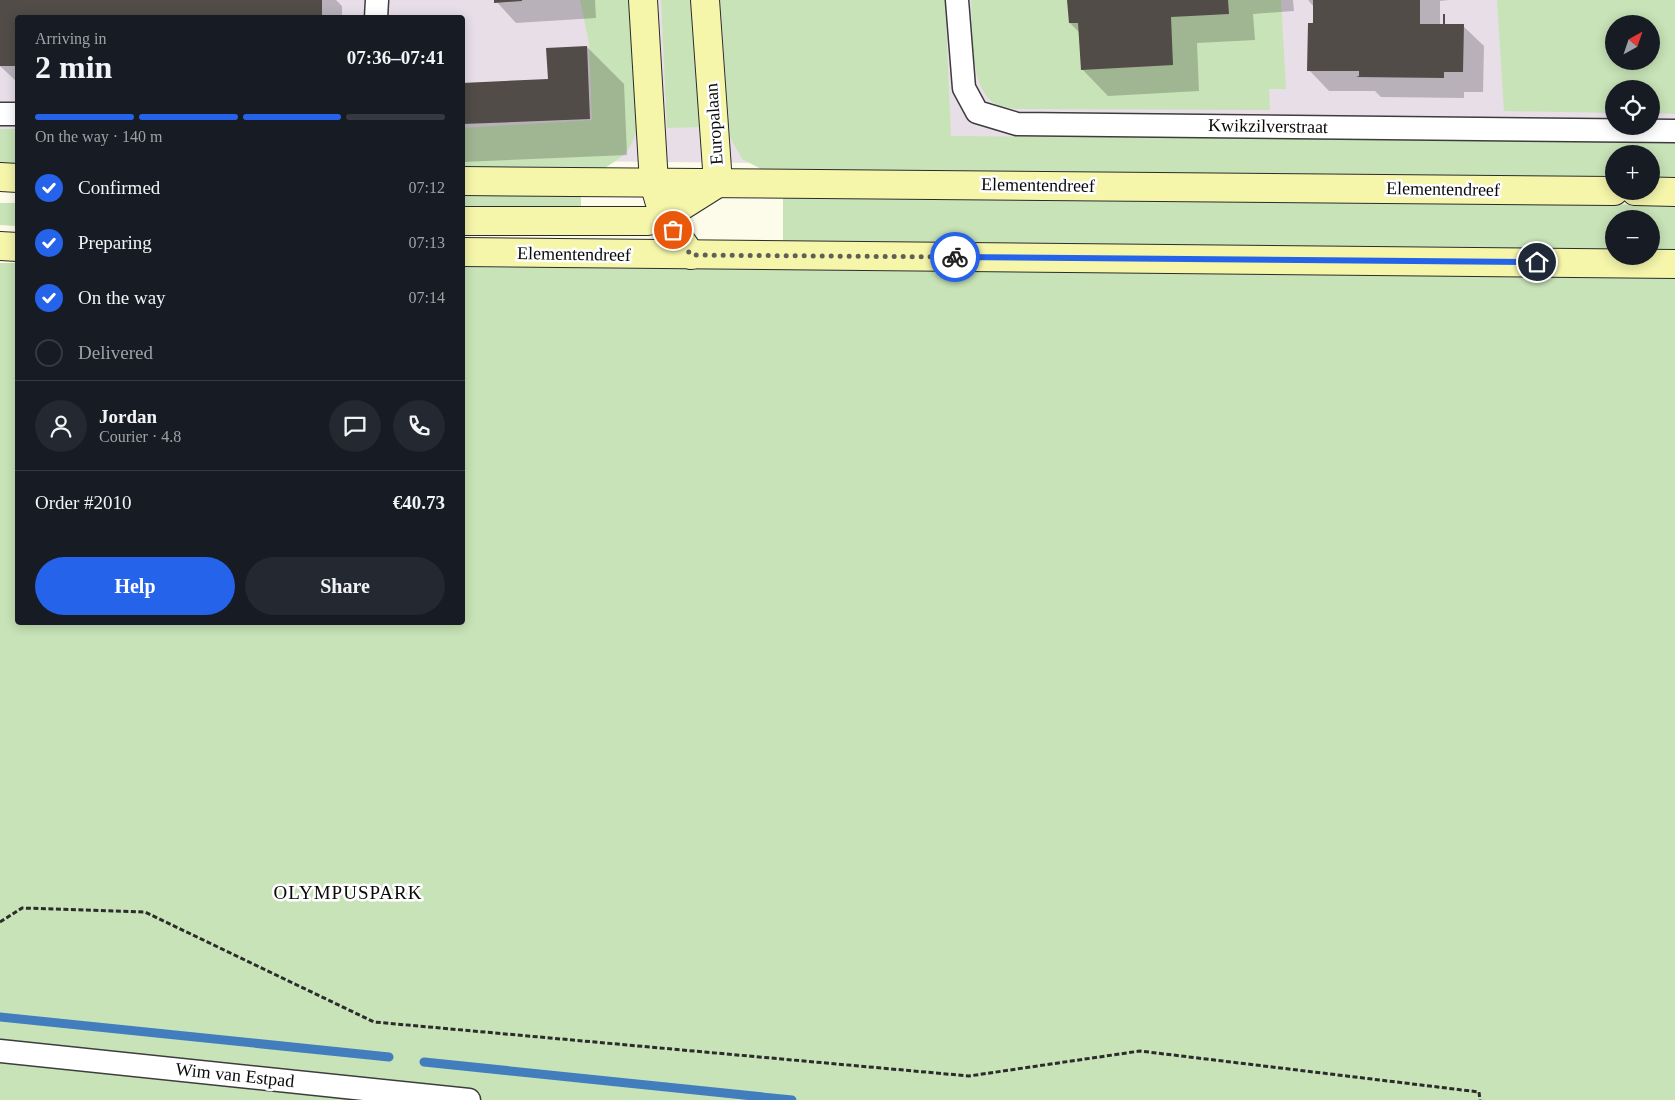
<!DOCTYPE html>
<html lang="en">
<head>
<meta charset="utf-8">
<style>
	body { margin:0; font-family:"Times New Roman",serif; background:#242831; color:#f1f3f6; height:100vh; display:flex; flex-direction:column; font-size:19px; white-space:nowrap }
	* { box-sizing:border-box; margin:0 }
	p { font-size:16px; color:#9ea1a6 }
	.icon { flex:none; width:28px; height:28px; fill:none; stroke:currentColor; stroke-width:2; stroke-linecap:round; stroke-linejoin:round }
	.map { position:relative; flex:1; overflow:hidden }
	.drawer { position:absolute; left:15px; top:15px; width:450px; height:610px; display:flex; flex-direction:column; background:#171b24; border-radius:5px; box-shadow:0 2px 12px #0003 }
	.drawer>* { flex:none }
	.needle { width:32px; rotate:40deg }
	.tools { position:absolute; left:1605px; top:15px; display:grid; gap:10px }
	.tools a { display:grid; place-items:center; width:55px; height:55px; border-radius:50%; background:#171b24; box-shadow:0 2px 12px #0003; font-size:25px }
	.pin { position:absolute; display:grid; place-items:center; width:42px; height:42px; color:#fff; margin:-21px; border:2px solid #fff; border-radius:50%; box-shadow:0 1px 5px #0007 }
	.courier { position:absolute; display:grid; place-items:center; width:50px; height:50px; margin:-25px; border:4px solid #2563eb; border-radius:50%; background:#fff; color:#222; box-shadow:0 1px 6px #0007 }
	.summary em { font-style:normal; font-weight:800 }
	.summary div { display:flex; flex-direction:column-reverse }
	.summary { display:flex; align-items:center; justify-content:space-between; height:85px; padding:0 20px }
	h1 { font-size:32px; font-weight:800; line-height:38px }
	.bar { display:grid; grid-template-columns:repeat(4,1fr); gap:8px 5px; align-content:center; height:60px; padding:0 20px }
	.bar i { height:6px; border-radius:4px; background:#363941 }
	.bar .on { background:#2563eb }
	.bar p { grid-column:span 4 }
	.line { display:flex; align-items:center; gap:12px; padding:0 20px; border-top:1px solid #363941 }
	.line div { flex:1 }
	.round { display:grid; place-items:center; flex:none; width:52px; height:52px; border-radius:26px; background:#242831 }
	ol { padding:0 20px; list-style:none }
	li { display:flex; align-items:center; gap:15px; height:55px }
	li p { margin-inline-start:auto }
	li .icon { padding:5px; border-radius:50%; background:#2563eb; color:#fff; stroke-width:4 }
	li:last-child { color:#9ea1a6 }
	li i { width:28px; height:28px; border:2px solid #363941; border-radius:50% }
	.cta { display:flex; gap:10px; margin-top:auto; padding:10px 20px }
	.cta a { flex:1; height:58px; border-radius:30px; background:#2563eb; color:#fff; font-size:20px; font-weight:800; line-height:58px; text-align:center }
	.cta a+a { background:#242831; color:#f1f3f6 }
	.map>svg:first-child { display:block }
	.industrial { fill:#e8dee8; fill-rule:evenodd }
	.green { fill:#c8e3b7; fill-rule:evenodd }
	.shadow { fill:#0003 }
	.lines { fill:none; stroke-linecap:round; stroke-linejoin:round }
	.stream { stroke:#427dbe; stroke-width:9 }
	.building { fill:#514c47 }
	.street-casing { stroke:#3d3d3d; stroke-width:25 }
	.secondary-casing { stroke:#2c2c2c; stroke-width:30 }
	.path { stroke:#2c2c2c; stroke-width:3; stroke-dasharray:5 2.5; stroke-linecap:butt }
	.street { stroke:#fff; stroke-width:22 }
	.secondary { stroke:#f5f6aa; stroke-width:28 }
	.done { stroke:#5f5e58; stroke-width:5; stroke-dasharray:0 9 }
	.route { stroke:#2563eb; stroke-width:6 }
	.labels { text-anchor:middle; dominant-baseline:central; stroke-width:5; stroke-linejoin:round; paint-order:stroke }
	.street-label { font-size:18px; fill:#0a0a0a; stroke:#fff }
	.neighbourhood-label { font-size:19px; letter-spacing:1px; fill:#0a0a0a; stroke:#fff }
</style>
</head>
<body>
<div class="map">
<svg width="1675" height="1100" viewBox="0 0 1675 1100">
	<rect width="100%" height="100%" fill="#fdfbe9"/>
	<!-- industrial -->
	<path class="industrial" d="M0,0H1675V159L1651,154H1614L1265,168L463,160L462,18H18L17,156H0ZM1614,24H1651V61H1614ZM1614,89H1651V126H1614Z"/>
	<!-- green -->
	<g class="green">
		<polygon points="580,0 633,0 639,125 631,145 624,155 605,168 463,168 463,128 592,120 589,43"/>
		<polygon points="661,0 690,0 694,17 704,127 667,128"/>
		<polygon points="720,0 945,0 951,136 1675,141 1675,178 1651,178 1651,154 1614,154 1614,177 763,170 742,159 730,137"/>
		<path d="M971,0H1281L1286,89H1269L1270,110L1018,109C1013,108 1007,108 1002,107C967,96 973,29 971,0Z"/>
		<path d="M1497,0H1675V114L1651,113V89H1614V113L1504,111ZM1614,24H1651V61H1614Z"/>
		<rect x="0" y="129" width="17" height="35"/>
		<polygon points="463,194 581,195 581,216 463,217"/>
		<polygon points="783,197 1675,205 1675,250 1651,250 1651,219 1614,219 1614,249 783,242"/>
		<polygon points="0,203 17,203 17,226 0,225"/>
		<polygon points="0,263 18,263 18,622 462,622 463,267 1675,277 1675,1100 0,1100"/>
	</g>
	<!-- shadow -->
	<g class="shadow">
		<polygon points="0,0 336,0 342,6 342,18 18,18 18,83 0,66"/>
		<polygon points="495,0 595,0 596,18 516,23"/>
		<polygon points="1069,0 1293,0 1294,11 1253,14 1255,40 1197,43 1199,91 1108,96 1082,69 1079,32 1070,23"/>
		<polygon points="1308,0 1449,0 1440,1 1440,25 1463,26 1484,46 1483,92 1464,92 1464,98 1381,97 1375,91 1329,91 1309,70 1314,7"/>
		<polygon points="587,47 624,84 627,155 462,162 462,84 549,81"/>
	</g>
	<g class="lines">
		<!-- stream -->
		<g class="stream">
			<polyline points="0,1017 389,1057"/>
			<polyline points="424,1062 792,1100"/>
		</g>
	</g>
	<!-- building -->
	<g class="building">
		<polygon points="0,0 322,0 322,18 18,18 18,66 0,66"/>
		<polygon points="494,0 522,0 522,1 494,3"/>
		<polygon points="1067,0 1228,0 1229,14 1171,17 1173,65 1081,70 1078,23 1069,23"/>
		<polygon points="1313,0 1420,0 1420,24 1443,24 1443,14 1445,14 1445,24 1464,24 1463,72 1444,72 1444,78 1356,77 1359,76 1359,71 1307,71 1308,23 1313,23"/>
		<polygon points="587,46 590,119 462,124 462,83 548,79 546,48"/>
	</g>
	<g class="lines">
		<!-- street casing -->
		<g class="street-casing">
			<g id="street">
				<polyline points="957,0 964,88 977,112 1017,124 1675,131"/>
				<polyline points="376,18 377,0"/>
				<polyline points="0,114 18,114"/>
				<polyline points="0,1051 469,1100"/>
			</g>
		</g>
		<!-- secondary casing -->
		<g class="secondary-casing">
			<g id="secondary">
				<polyline points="643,0 654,183 664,217 691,255"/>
				<polyline points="705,0 718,183"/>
				<polyline points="0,177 18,178"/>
				<polyline points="462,181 1614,191"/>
				<polyline points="1635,191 1675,192"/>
				<polyline points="462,221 648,221 664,217 718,183"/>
				<polyline points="0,246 18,247"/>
				<polyline points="462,252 1675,264"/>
			</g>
		</g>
		<!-- path -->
		<polyline class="path" points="0,922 22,908 145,912 374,1022 969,1076 1140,1051 1479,1092 1480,1100"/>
		<!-- street -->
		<use href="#street" class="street"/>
		<!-- secondary -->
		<use href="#secondary" class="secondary"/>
	</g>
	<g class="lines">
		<!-- done -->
		<polyline class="done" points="673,230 691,255 955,257"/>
		<!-- route -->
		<polyline class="route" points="955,257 1537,262"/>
	</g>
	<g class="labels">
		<!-- street labels -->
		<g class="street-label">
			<text transform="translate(714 124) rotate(-94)">Europalaan</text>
			<text transform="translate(1268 126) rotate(1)">Kwikzilverstraat</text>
			<text transform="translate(1038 185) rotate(1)">Elementendreef</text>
			<text transform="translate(1443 189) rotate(1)">Elementendreef</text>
			<text transform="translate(574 254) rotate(1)">Elementendreef</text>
			<text transform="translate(235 1075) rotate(6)">Wim van Estpad</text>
		</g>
		<!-- neighbourhood labels -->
		<g class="neighbourhood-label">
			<text x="348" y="892">OLYMPUSPARK</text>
		</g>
	</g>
</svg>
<div class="tools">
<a><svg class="needle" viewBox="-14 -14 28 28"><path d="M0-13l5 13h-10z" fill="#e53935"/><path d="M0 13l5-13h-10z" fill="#9ea1a6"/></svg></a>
<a><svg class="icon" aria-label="locate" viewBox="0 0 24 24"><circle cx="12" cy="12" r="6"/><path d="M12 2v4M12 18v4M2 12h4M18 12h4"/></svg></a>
<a>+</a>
<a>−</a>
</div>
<div class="pin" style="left:673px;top:230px;background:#ea580c"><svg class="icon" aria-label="bag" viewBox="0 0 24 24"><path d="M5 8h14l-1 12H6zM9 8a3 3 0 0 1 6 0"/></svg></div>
<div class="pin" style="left:1537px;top:262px;background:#1f2937"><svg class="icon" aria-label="home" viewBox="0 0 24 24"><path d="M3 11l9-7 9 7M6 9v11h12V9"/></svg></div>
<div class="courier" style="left:955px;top:257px"><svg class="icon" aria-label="bike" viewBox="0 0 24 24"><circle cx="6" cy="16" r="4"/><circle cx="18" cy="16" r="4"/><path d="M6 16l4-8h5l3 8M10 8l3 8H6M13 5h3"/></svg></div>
<section class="drawer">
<div class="summary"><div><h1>2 min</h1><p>Arriving in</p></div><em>07:36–07:41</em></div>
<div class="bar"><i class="on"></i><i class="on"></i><i class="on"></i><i></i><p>On the way · 140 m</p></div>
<ol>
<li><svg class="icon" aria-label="check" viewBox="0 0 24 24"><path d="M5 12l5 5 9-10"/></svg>Confirmed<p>07:12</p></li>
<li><svg class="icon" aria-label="check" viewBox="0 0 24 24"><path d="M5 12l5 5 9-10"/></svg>Preparing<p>07:13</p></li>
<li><svg class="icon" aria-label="check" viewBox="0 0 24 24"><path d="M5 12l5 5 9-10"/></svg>On the way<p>07:14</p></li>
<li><i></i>Delivered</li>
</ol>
<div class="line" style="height:90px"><a class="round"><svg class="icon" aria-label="person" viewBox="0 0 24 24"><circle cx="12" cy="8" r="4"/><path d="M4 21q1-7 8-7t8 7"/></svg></a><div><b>Jordan</b><p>Courier · 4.8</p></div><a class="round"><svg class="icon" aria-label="chat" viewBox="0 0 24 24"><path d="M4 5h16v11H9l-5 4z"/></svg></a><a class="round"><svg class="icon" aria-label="phone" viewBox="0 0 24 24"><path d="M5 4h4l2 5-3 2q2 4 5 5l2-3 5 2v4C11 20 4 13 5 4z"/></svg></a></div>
<div class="line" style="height:65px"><div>Order #2010</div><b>€40.73</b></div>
<div class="cta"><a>Help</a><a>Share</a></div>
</section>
</div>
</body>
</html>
